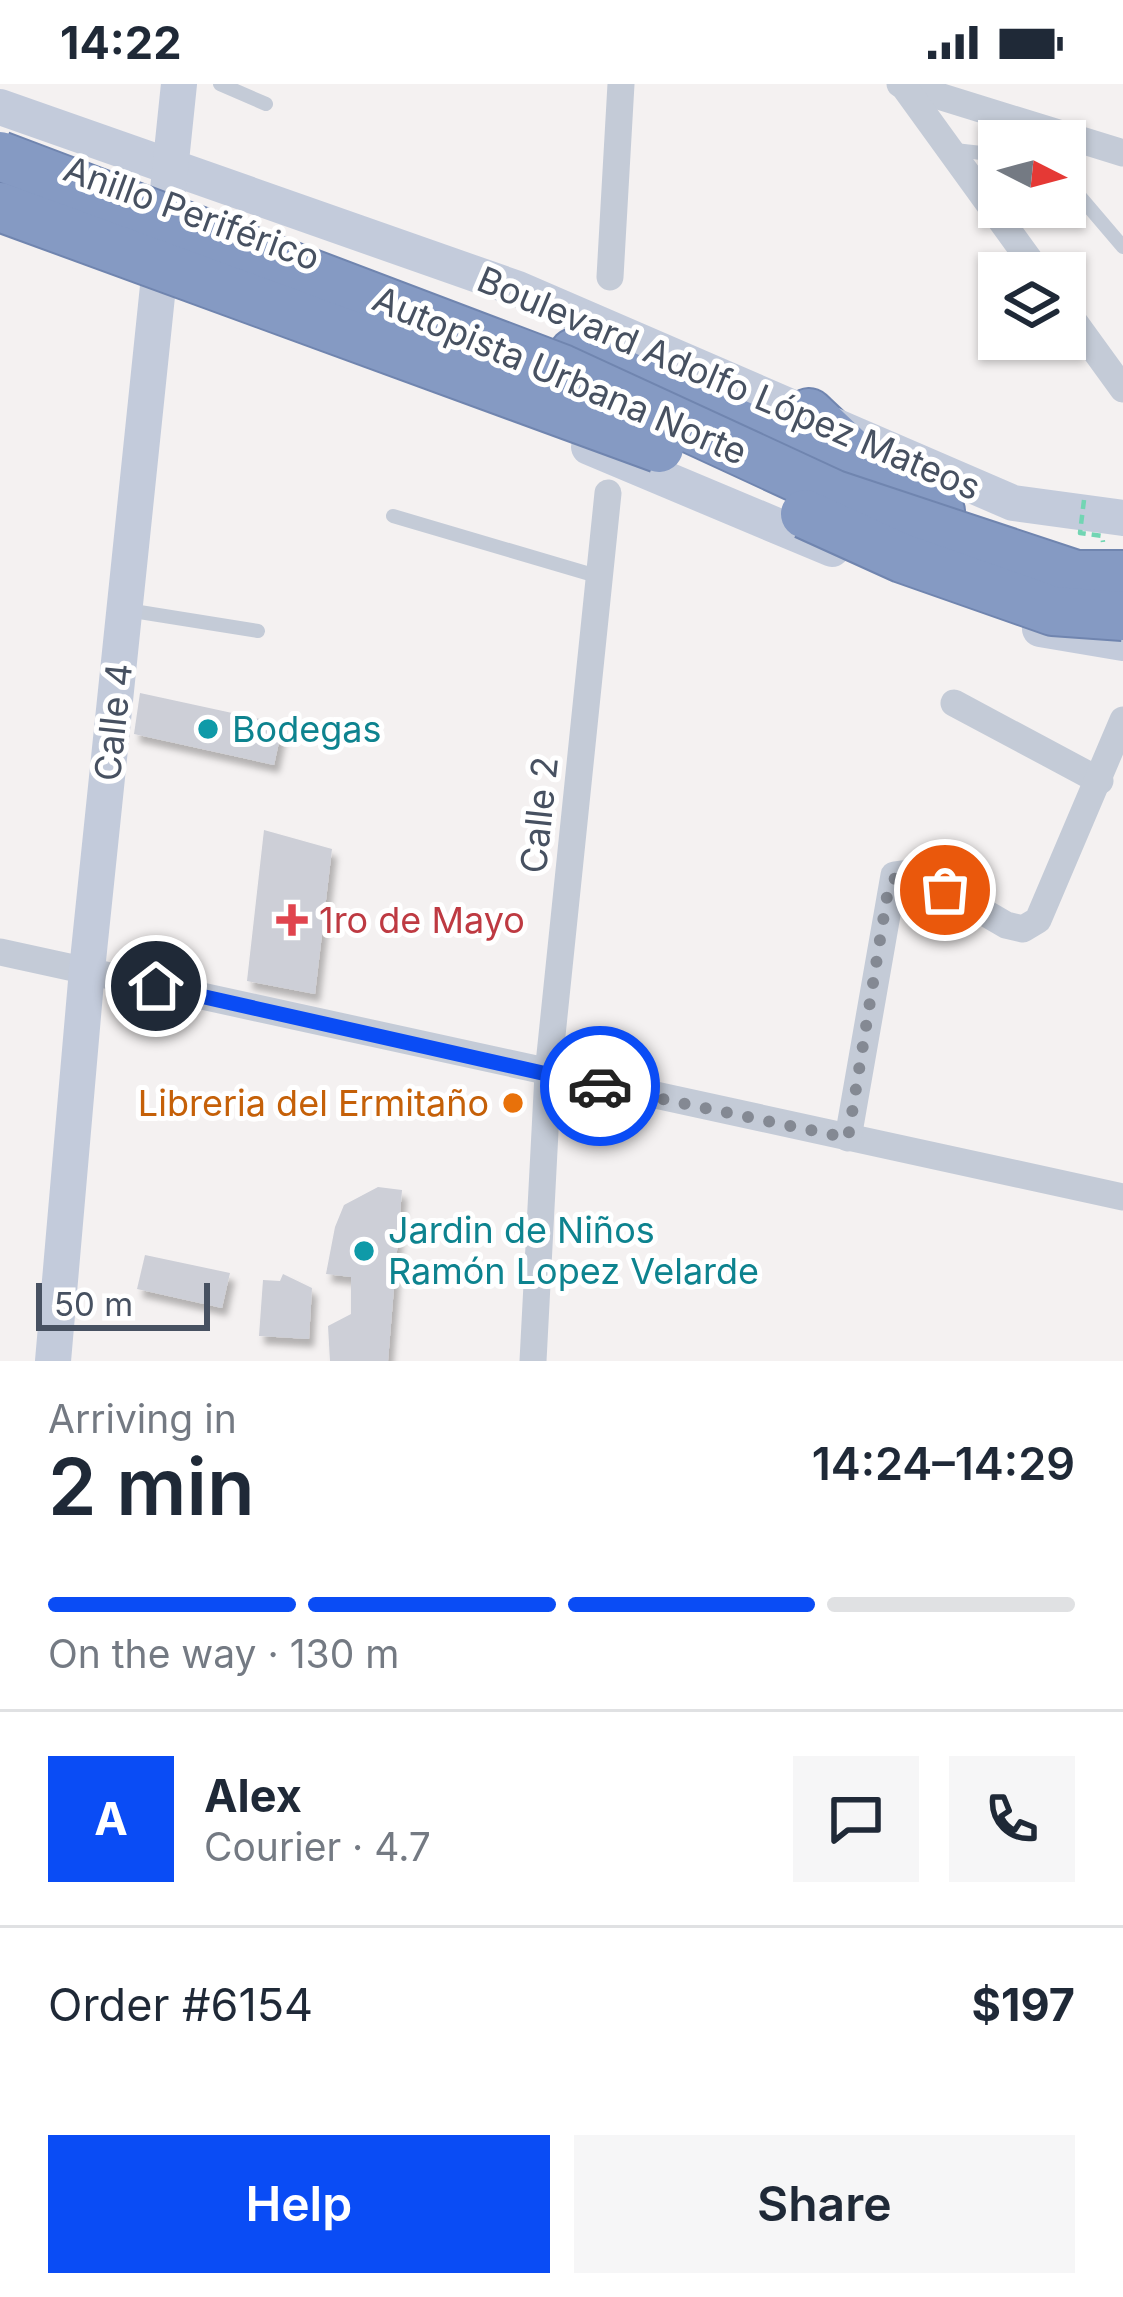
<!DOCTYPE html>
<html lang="en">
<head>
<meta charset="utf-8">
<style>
	body { margin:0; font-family:Inter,sans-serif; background:#f6f6f7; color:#1f2937; height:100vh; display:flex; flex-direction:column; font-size:45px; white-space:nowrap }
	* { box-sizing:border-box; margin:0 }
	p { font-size:39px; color:#747a83 }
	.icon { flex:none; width:66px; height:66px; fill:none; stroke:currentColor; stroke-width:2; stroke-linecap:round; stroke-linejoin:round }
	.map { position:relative; height:1277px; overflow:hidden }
	.sheet { display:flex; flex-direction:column; background:#fff; flex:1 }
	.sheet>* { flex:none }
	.needle { width:78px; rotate:96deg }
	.fabs { position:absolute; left:978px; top:36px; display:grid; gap:24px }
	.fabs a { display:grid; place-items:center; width:108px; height:108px; border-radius:0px; background:#fff; box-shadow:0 3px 9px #0004; font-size:60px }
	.scale { position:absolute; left:36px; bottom:30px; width:174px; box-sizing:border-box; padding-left:12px; border:6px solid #475161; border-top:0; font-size:33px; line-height:42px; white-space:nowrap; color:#475161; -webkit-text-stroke:9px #fff; paint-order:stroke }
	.pin { position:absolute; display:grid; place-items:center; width:102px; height:102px; color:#fff; margin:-51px; border:6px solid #fff; border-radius:50%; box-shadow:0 3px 12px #0007 }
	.courier { position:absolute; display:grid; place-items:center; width:120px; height:120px; margin:-60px; border:9px solid #0a4cf5; border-radius:50%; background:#fff; color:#222; box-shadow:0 3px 15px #0007 }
	.head em { font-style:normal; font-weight:600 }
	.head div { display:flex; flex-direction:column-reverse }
	.head { display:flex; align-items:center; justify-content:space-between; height:204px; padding:0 48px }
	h1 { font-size:78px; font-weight:600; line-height:90px }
	.bar { display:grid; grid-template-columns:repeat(4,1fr); gap:18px 12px; align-content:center; height:144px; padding:0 48px }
	.bar i { height:15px; border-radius:9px; background:#e0e1e3 }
	.bar .current { background:#0a4cf5 }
	.bar p { grid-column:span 4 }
	.line { display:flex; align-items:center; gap:30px; padding:0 48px; border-top:3px solid #e0e1e3 }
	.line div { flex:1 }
	.round { display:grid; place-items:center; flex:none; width:126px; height:126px; border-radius:0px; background:#f6f6f7 }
	.primary-button { display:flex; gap:24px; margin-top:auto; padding:24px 48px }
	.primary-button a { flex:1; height:138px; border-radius:0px; background:#0a4cf5; color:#fff; font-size:48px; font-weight:600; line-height:138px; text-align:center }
	.primary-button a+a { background:#f6f6f7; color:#1f2937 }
	.status { display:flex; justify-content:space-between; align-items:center; height:84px; padding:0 60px; background:#fff; direction:ltr }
	.status svg { height:33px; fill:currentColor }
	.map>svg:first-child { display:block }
	.building { fill:#cdcfd7; filter:url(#shadow) }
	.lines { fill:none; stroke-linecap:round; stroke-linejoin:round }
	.highway-casing { stroke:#7085af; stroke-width:52 }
	.lane { stroke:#c4cbd7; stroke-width:14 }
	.street { stroke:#c4cbd7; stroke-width:27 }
	.secondary { stroke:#c3cbdb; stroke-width:36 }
	.highway { stroke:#859ac3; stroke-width:48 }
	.highway-bridge-casing { stroke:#7085af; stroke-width:52; stroke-linecap:butt }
	.path-bridge { stroke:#72d5b3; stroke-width:4.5; stroke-dasharray:9 6; stroke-linecap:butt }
	.highway-bridge { stroke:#859ac3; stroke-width:48 }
	.done { stroke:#848993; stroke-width:12; stroke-dasharray:0 21.6 }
	.route { stroke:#0a4cf5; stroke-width:15 }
	.culture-dot { fill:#0f9aa8; stroke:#fff; stroke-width:4.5 }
	.health-dot { fill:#e0444e; stroke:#fff; stroke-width:4.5 }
	.food-dot { fill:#e8710a; stroke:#fff; stroke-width:4.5 }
	.labels { text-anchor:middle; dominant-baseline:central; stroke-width:10; stroke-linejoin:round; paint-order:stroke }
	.street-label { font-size:36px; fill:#475161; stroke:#fff }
	.culture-label { font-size:36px; fill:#0d838f; stroke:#fff; text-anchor:start }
	.health-label { font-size:36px; fill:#be3a42; stroke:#fff; text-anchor:start }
	.food-label { font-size:36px; fill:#c56008; stroke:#fff; text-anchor:end }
</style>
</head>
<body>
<div class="status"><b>14:22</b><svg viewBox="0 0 49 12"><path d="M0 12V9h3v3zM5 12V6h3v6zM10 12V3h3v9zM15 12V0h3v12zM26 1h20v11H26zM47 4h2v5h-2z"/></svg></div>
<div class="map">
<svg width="1123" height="1277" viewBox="0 0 1123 1277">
	<defs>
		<filter id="shadow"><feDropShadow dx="5" dy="8" stdDeviation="3" flood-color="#0004"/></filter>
	</defs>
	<rect width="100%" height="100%" fill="#f4f1f1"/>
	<!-- building -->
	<g class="building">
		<polygon points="140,609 283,640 274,681 134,650"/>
		<polygon points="264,746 332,765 315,910 247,897"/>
		<polygon points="378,1103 402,1106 388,1277 330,1277 328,1242 351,1230 351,1193 326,1190 335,1143 344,1121"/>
		<polygon points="145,1171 230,1189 222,1224 137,1205"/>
		<polygon points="283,1190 312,1204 309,1255 259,1252 263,1196 280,1197"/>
	</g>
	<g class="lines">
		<!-- highway casing -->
		<g class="highway-casing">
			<g id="highway">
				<polyline points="574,269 940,427"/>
				<polyline points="809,329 864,381"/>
			</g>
		</g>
		<!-- lane -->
		<g class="lane">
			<polyline points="220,0 266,20"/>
			<polyline points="955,66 999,71"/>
			<polyline points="1065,95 1123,163"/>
			<polyline points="393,432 600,493"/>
			<polyline points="127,526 258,547"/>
		</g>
		<!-- street -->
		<g class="street">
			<polyline points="900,0 1123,69"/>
			<polyline points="903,1 1039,189"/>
			<polyline points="610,193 621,0"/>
			<polyline points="1065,225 1123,305"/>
			<polyline points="954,619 1100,697"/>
			<polyline points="0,868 1123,1113"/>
			<polyline points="848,1054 894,791 915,788 1006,841 1023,845 1038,836 1123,636"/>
			<polyline points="533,1277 548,990 608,409"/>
		</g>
		<!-- secondary -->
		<g class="secondary">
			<polyline points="0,23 518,205 1013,419 1123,434"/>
			<polyline points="589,363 832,465"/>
			<polyline points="1040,545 1123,559"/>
			<polyline points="53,1277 87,886 179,0"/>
		</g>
		<!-- highway -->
		<use href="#highway" class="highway"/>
		<!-- highway-bridge casing -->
		<g class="highway-bridge-casing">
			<g id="highway-bridge">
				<polyline points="0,72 562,285 835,411 1076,491 1123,491"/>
				<polyline points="0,123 659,364"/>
				<polyline points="805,430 902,474 1053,527 1123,532"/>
			</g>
		</g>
		<!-- path-bridge -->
		<polyline class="path-bridge" points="1084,416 1080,449 1102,452 1103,458"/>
		<!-- highway-bridge -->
		<use href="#highway-bridge" class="highway-bridge"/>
	</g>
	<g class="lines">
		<!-- done -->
		<polyline class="done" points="600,1002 848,1054 889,800 904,786 945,806"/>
		<!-- route -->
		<polyline class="route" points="156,902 600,1002"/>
	</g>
	<!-- markers -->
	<g class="culture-dot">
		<circle cx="208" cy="645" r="12"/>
		<circle cx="364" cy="1167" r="12"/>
	</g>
	<path class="health-dot" d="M286 818h12v12h12v12h-12v12h-12v-12h-12v-12h12z"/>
	<circle class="food-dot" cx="513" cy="1019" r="12"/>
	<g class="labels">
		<!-- street labels -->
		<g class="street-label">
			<text transform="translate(192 129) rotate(20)">Anillo Periférico</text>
			<text transform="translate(560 291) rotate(23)">Autopista Urbana Norte</text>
			<text transform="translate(729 299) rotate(23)">Boulevard Adolfo López Mateos</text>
			<text transform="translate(113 638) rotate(-84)">Calle 4</text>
			<text transform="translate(539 731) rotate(-84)">Calle 2</text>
		</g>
		<!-- culture labels -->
		<g class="culture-label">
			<text x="232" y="645">Bodegas</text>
			<text x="388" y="1146">Jardin de Niños<tspan x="388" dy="41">Ramón Lopez Velarde</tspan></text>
		</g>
		<!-- health labels -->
		<g class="health-label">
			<text x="319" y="836">1ro de Mayo</text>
		</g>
		<!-- food labels -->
		<g class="food-label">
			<text x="489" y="1019">Libreria del Ermitaño</text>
		</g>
	</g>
</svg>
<div class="fabs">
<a><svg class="needle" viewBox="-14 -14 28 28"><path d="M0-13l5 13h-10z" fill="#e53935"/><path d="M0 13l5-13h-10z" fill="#747a83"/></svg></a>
<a><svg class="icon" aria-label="layers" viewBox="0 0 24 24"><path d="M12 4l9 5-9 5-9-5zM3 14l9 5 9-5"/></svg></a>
</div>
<div class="scale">50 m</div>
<div class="pin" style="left:945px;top:806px;background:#ea580c"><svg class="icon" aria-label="bag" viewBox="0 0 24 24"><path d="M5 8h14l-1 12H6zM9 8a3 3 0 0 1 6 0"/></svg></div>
<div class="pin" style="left:156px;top:902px;background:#1f2937"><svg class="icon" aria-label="home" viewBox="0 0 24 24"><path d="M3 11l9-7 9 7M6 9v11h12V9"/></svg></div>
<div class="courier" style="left:600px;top:1002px"><svg class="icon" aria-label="car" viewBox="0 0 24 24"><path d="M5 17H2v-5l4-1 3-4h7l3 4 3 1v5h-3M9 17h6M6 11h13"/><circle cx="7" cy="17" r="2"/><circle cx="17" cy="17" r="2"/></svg></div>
</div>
<section class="sheet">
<div class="head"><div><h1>2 min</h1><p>Arriving in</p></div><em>14:24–14:29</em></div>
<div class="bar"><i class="current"></i><i class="current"></i><i class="current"></i><i></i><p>On the way · 130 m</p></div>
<div class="line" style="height:216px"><b class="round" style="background:#0a4cf5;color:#fff">A</b><div><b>Alex</b><p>Courier · 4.7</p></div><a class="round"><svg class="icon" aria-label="chat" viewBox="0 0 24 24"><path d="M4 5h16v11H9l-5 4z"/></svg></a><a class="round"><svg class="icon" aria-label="phone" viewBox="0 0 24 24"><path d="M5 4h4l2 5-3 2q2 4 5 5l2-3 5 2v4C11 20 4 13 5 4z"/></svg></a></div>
<div class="line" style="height:156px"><div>Order #6154</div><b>$197</b></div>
<div class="primary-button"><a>Help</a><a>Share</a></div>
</section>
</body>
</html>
